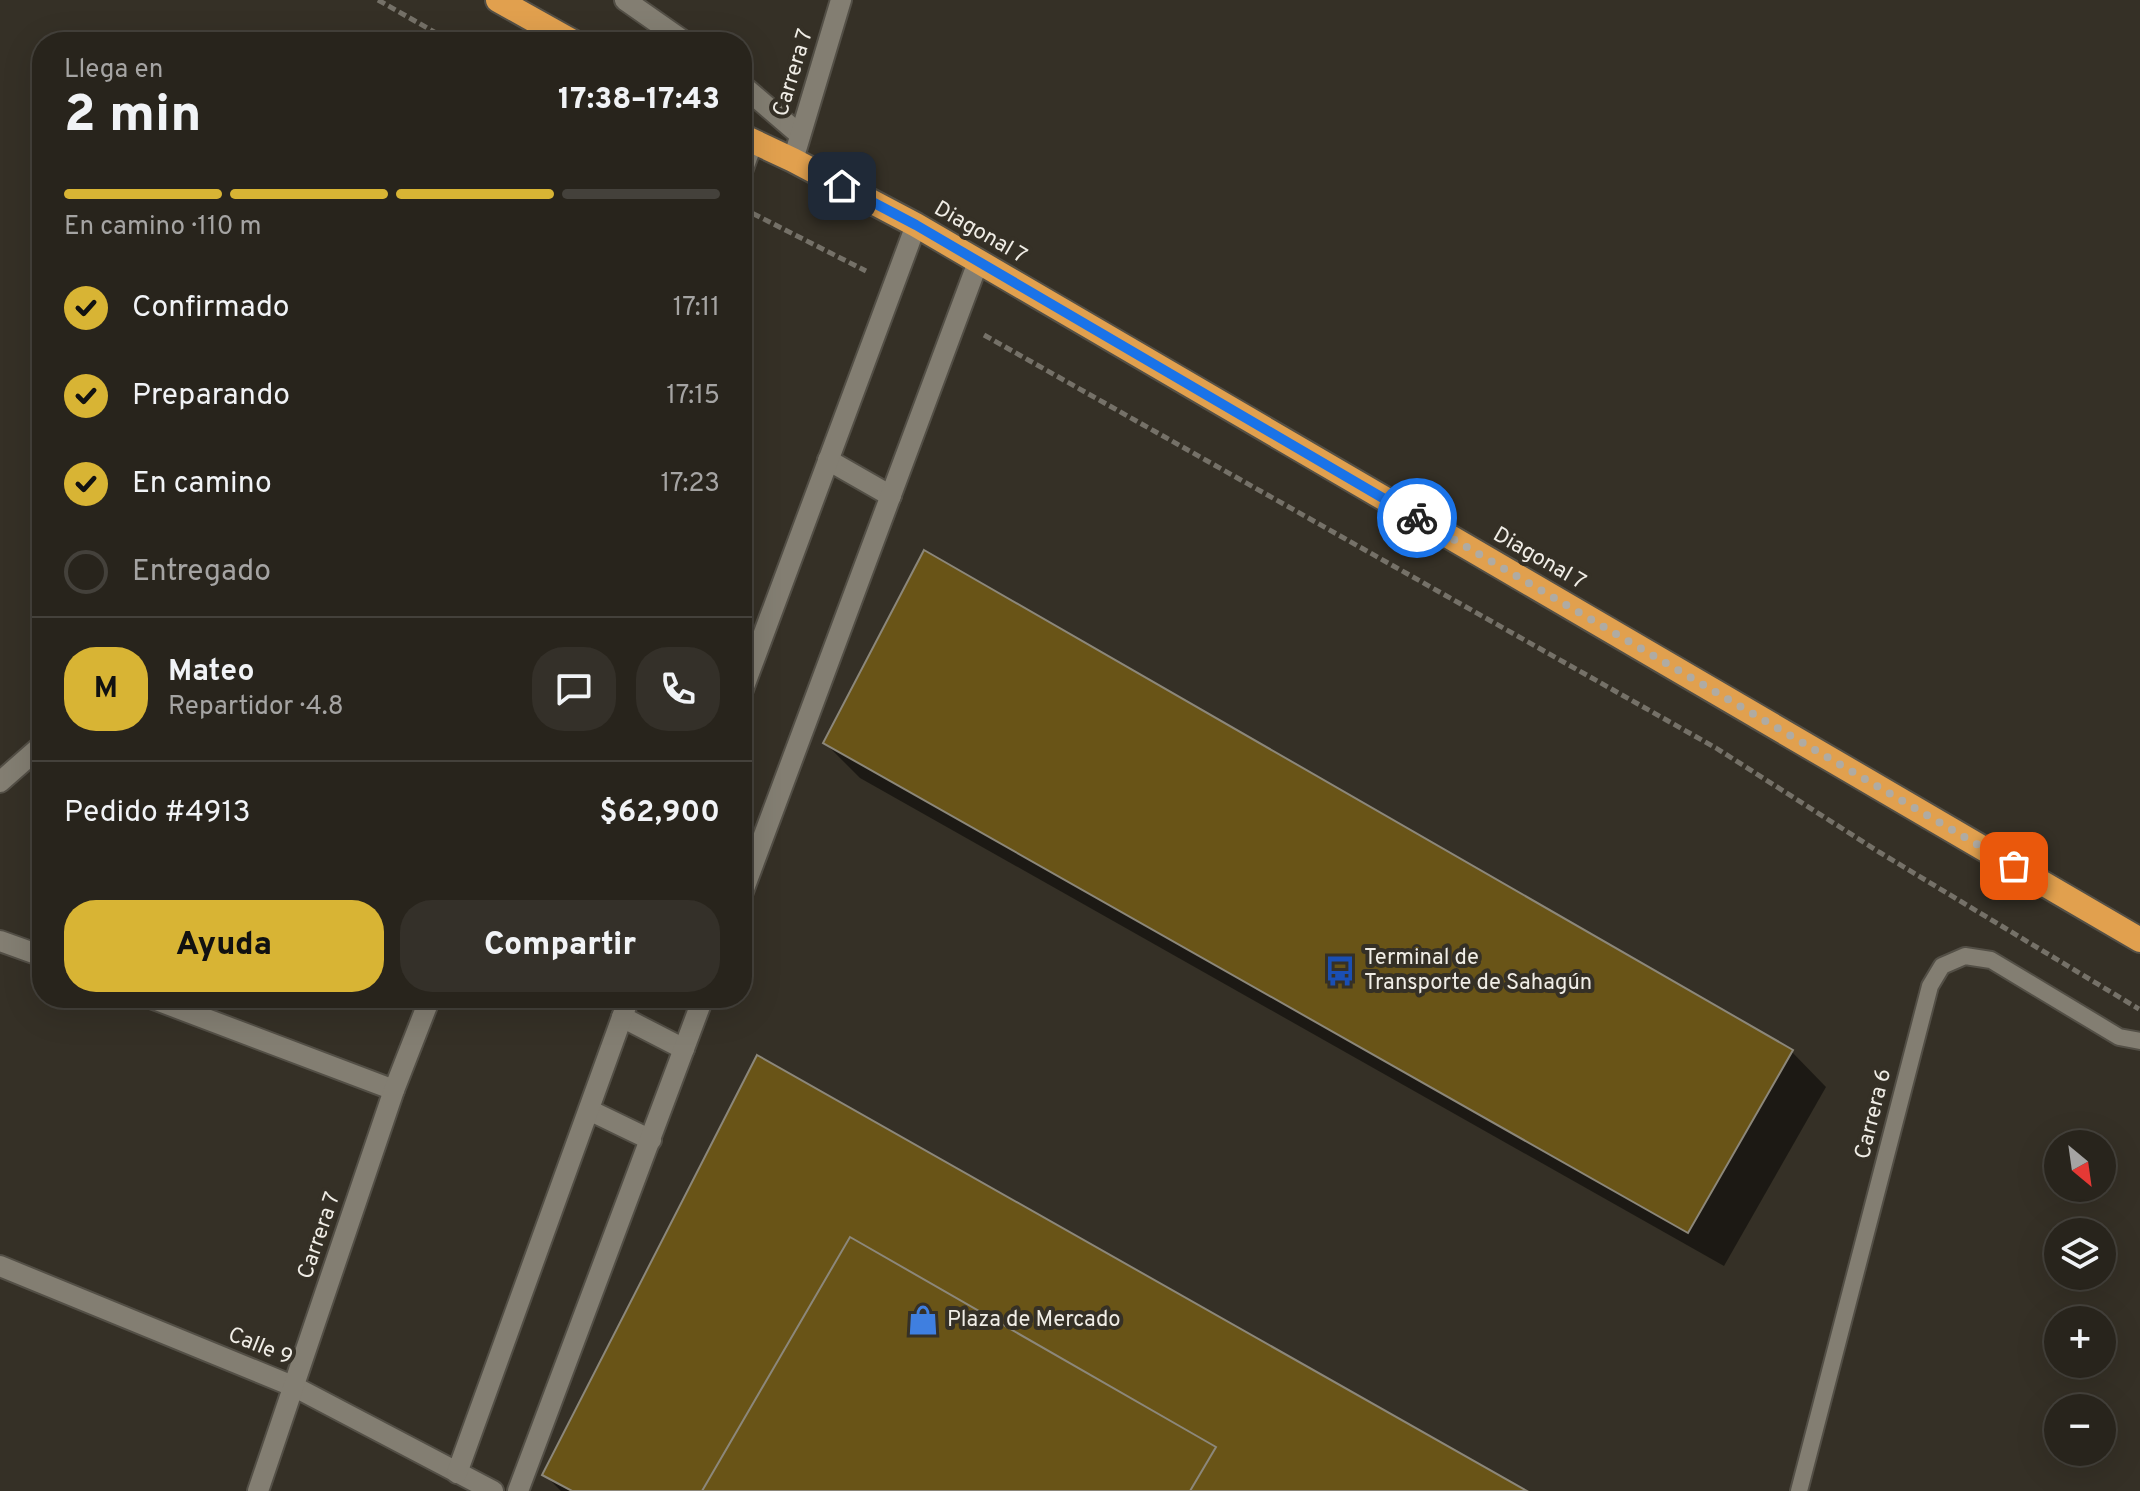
<!DOCTYPE html>
<html lang="es">
<head>
<meta charset="utf-8">
<style>
	body { margin:0; font-family:Overpass,sans-serif; background:#343029; color:#f1f3f6; height:100vh; display:flex; flex-direction:column; font-size:30px; white-space:nowrap }
	* { box-sizing:border-box; margin:0 }
	p { font-size:26px; color:#a5a4a3 }
	.icon { flex:none; width:44px; height:44px; fill:none; stroke:currentColor; stroke-width:2; stroke-linecap:round; stroke-linejoin:round }
	.map { position:relative; flex:1; overflow:hidden }
	.sheet { position:absolute; left:32px; top:32px; width:720px; height:976px; display:flex; flex-direction:column; background:#28241c; border-radius:32px; box-shadow:0 8px 32px #0002,0 0 0 2px #44413b }
	.sheet>* { flex:none }
	.needle { width:52px; rotate:151deg }
	.controls { position:absolute; left:2044px; top:1130px; display:grid; gap:16px }
	.controls a { display:grid; place-items:center; width:72px; height:72px; border-radius:50%; background:#28241c; box-shadow:0 8px 32px #0002,0 0 0 2px #44413b; font-size:40px }
	.pin { position:absolute; display:grid; place-items:center; width:68px; height:68px; color:#fff; margin:-34px; border-radius:16px; box-shadow:0 4px 12px #0006 }
	.courier { position:absolute; display:grid; place-items:center; width:80px; height:80px; margin:-40px; border:6px solid #1a73e8; border-radius:50%; background:#fff; color:#222; box-shadow:0 2px 10px #0007 }
	.headline em { font-style:normal; font-weight:800 }
	.headline div { display:flex; flex-direction:column-reverse }
	.headline { display:flex; align-items:center; justify-content:space-between; height:136px; padding:0 32px }
	h1 { font-size:52px; font-weight:800; line-height:60px }
	.bar { display:grid; grid-template-columns:repeat(4,1fr); gap:12px 8px; align-content:center; height:96px; padding:0 32px }
	.bar i { height:10px; border-radius:6px; background:#44413b }
	.bar .on { background:#d8b434 }
	.bar p { grid-column:span 4 }
	.line { display:flex; align-items:center; gap:20px; padding:0 32px; border-top:2px solid #44413b }
	.line div { flex:1 }
	.round { display:grid; place-items:center; flex:none; width:84px; height:84px; border-radius:32px; background:#343029 }
	ol { padding:0 32px; list-style:none }
	li { display:flex; align-items:center; gap:24px; height:88px }
	li p { margin-inline-start:auto }
	li .icon { padding:8px; border-radius:50%; background:#d8b434; color:#111; stroke-width:4 }
	li:last-child { color:#a5a4a3 }
	li i { width:44px; height:44px; border:4px solid #44413b; border-radius:50% }
	.primary-button { display:flex; gap:16px; margin-top:auto; padding:16px 32px }
	.primary-button a { flex:1; height:92px; border-radius:32px; background:#d8b434; color:#111; font-size:32px; font-weight:800; line-height:92px; text-align:center }
	.primary-button a+a { background:#343029; color:#f1f3f6 }
	.map>svg:first-child { display:block }
	.shadow { fill:#0007 }
	.building { fill:#695417; stroke:#8c877a; stroke-width:2 }
	.lines { fill:none; stroke-linecap:round; stroke-linejoin:round }
	.lane-casing { stroke:#534f46; stroke-width:20 }
	.street-casing { stroke:#534f46; stroke-width:24 }
	.highway-casing { stroke:#534f46; stroke-width:28 }
	.path { stroke:#757168; stroke-width:5; stroke-dasharray:8 4; stroke-linecap:butt }
	.lane { stroke:#837e72; stroke-width:16 }
	.street { stroke:#837e72; stroke-width:20 }
	.highway { stroke:#e1a04e; stroke-width:24 }
	.done { stroke:#afaba3; stroke-width:8; stroke-dasharray:0 14.4 }
	.route { stroke:#1a73e8; stroke-width:10 }
	.labels { text-anchor:middle; dominant-baseline:central; stroke-width:8; stroke-linejoin:round; paint-order:stroke }
	.street-label { font-size:22px; fill:#f0ede6; stroke:#353026 }
	.poi-label { font-size:22px; fill:#f0ede6; stroke:#353026; text-anchor:start }
</style>
</head>
<body>
<div class="map">
<svg width="2140" height="1491" viewBox="0 0 2140 1491">
	<rect width="100%" height="100%" fill="#353026"/>
	<!-- shadow -->
	<g class="shadow">
		<polygon points="825,743 1791,1051 1826,1087 1724,1266 860,778"/>
		<polygon points="545,1475 1523,1491 561,1491"/>
	</g>
	<!-- building -->
	<g class="building">
		<polygon points="924,550 1793,1050 1688,1233 823,743"/>
		<polygon points="757,1055 1527,1491 572,1491 542,1475"/>
		<polygon points="850,1237 1216,1447 1190,1491 702,1491"/>
	</g>
	<g class="lines">
		<!-- lane casing -->
		<g class="lane-casing">
			<polyline id="lane" points="1799,1491 1930,986 1942,966 1965,956 1991,960 2119,1037 2140,1041"/>
		</g>
		<!-- street casing -->
		<g class="street-casing">
			<g id="street">
				<polyline points="625,0 685,42"/>
				<polyline points="742,85 800,135"/>
				<polyline points="793,160 841,0"/>
				<polyline points="742,171 753,141"/>
				<polyline points="828,460 891,496"/>
				<polyline points="742,692 916,225"/>
				<polyline points="0,782 42,745"/>
				<polyline points="742,894 978,262"/>
				<polyline points="0,941 42,956"/>
				<polyline points="151,998 394,1090"/>
				<polyline points="622,1017 684,1049"/>
				<polyline points="589,1110 651,1140"/>
				<polyline points="0,1266 295,1387 493,1491"/>
				<polyline points="457,1473 629,998"/>
				<polyline points="258,1491 394,1090 430,998"/>
				<polyline points="518,1491 703,998"/>
			</g>
		</g>
		<!-- highway casing -->
		<g class="highway-casing">
			<g id="highway">
				<polyline points="498,0 573,42"/>
				<polyline points="742,136 793,160 916,225 2140,940"/>
			</g>
		</g>
		<!-- path -->
		<g class="path">
			<polyline points="378,0 452,42"/>
			<polyline points="742,208 866,271"/>
			<polyline points="984,335 1716,748 1879,852 2139,1009"/>
		</g>
		<!-- lane -->
		<use href="#lane" class="lane"/>
		<!-- street -->
		<use href="#street" class="street"/>
		<!-- highway -->
		<use href="#highway" class="highway"/>
	</g>
	<g class="lines">
		<!-- done -->
		<polyline class="done" points="1417,518 2014,866"/>
		<!-- route -->
		<polyline class="route" points="842,186 916,225 1417,518"/>
	</g>
	<!-- icons -->
	<defs>
		<g id="bus-bare" transform="scale(2.4)"><path d="M-5-6H5V4H4V6H2V4H-2V6H-4V4H-5ZM-3.5-4V0h7V-4ZM-3.5 1.2v1.5H-2V1.2ZM2 1.2v1.5H3.5V1.2Z" fill="#1a4fb4" stroke="#353026" stroke-width="2.5" paint-order="stroke"/></g>
		<g id="shop-bare" transform="scale(2.4)"><path d="M-5-2.5h2.3a2.7 3.5 0 0 1 5.4 0H5L5.5 6h-11ZM-1.5-2.5h3a1.5 2.3 0 0 0-3 0Z" fill="#3f7fe0" stroke="#353026" stroke-width="2.5" paint-order="stroke"/></g>
	</defs>
	<g fill-rule="evenodd">
		<use href="#bus-bare" x="1340" y="971"/>
		<use href="#shop-bare" x="923" y="1320"/>
	</g>
	<g class="labels">
		<!-- street labels -->
		<g class="street-label">
			<text transform="translate(794 73) rotate(-73)">Carrera 7</text>
			<text transform="translate(980 233) rotate(30)">Diagonal 7</text>
			<text transform="translate(1539 559) rotate(30)">Diagonal 7</text>
			<text transform="translate(1874 1114) rotate(-76)">Carrera 6</text>
			<text transform="translate(320 1236) rotate(-71)">Carrera 7</text>
			<text transform="translate(260 1347) rotate(22)">Calle 9</text>
		</g>
		<!-- poi labels -->
		<g class="poi-label">
			<text x="1364" y="958">Terminal de<tspan x="1364" dy="25">Transporte de Sahagún</tspan></text>
			<text x="947" y="1320">Plaza de Mercado</text>
		</g>
	</g>
</svg>
<div class="controls">
<a><svg class="needle" viewBox="-14 -14 28 28"><path d="M0-13l5 13h-10z" fill="#e53935"/><path d="M0 13l5-13h-10z" fill="#a5a4a3"/></svg></a>
<a><svg class="icon" aria-label="layers" viewBox="0 0 24 24"><path d="M12 4l9 5-9 5-9-5zM3 14l9 5 9-5"/></svg></a>
<a>+</a>
<a>−</a>
</div>
<div class="pin" style="left:2014px;top:866px;background:#ea580c"><svg class="icon" aria-label="bag" viewBox="0 0 24 24"><path d="M5 8h14l-1 12H6zM9 8a3 3 0 0 1 6 0"/></svg></div>
<div class="pin" style="left:842px;top:186px;background:#1f2937"><svg class="icon" aria-label="home" viewBox="0 0 24 24"><path d="M3 11l9-7 9 7M6 9v11h12V9"/></svg></div>
<div class="courier" style="left:1417px;top:518px"><svg class="icon" aria-label="bike" viewBox="0 0 24 24"><circle cx="6" cy="16" r="4"/><circle cx="18" cy="16" r="4"/><path d="M6 16l4-8h5l3 8M10 8l3 8H6M13 5h3"/></svg></div>
<section class="sheet">
<div class="headline"><div><h1>2 min</h1><p>Llega en</p></div><em>17:38–17:43</em></div>
<div class="bar"><i class="on"></i><i class="on"></i><i class="on"></i><i></i><p>En camino · 110 m</p></div>
<ol>
<li><svg class="icon" aria-label="check" viewBox="0 0 24 24"><path d="M5 12l5 5 9-10"/></svg>Confirmado<p>17:11</p></li>
<li><svg class="icon" aria-label="check" viewBox="0 0 24 24"><path d="M5 12l5 5 9-10"/></svg>Preparando<p>17:15</p></li>
<li><svg class="icon" aria-label="check" viewBox="0 0 24 24"><path d="M5 12l5 5 9-10"/></svg>En camino<p>17:23</p></li>
<li><i></i>Entregado</li>
</ol>
<div class="line" style="height:144px"><b class="round" style="background:#d8b434;color:#111">M</b><div><b>Mateo</b><p>Repartidor · 4.8</p></div><a class="round"><svg class="icon" aria-label="chat" viewBox="0 0 24 24"><path d="M4 5h16v11H9l-5 4z"/></svg></a><a class="round"><svg class="icon" aria-label="phone" viewBox="0 0 24 24"><path d="M5 4h4l2 5-3 2q2 4 5 5l2-3 5 2v4C11 20 4 13 5 4z"/></svg></a></div>
<div class="line" style="height:104px"><div>Pedido #4913</div><b>$62,900</b></div>
<div class="primary-button"><a>Ayuda</a><a>Compartir</a></div>
</section>
</div>
</body>
</html>
